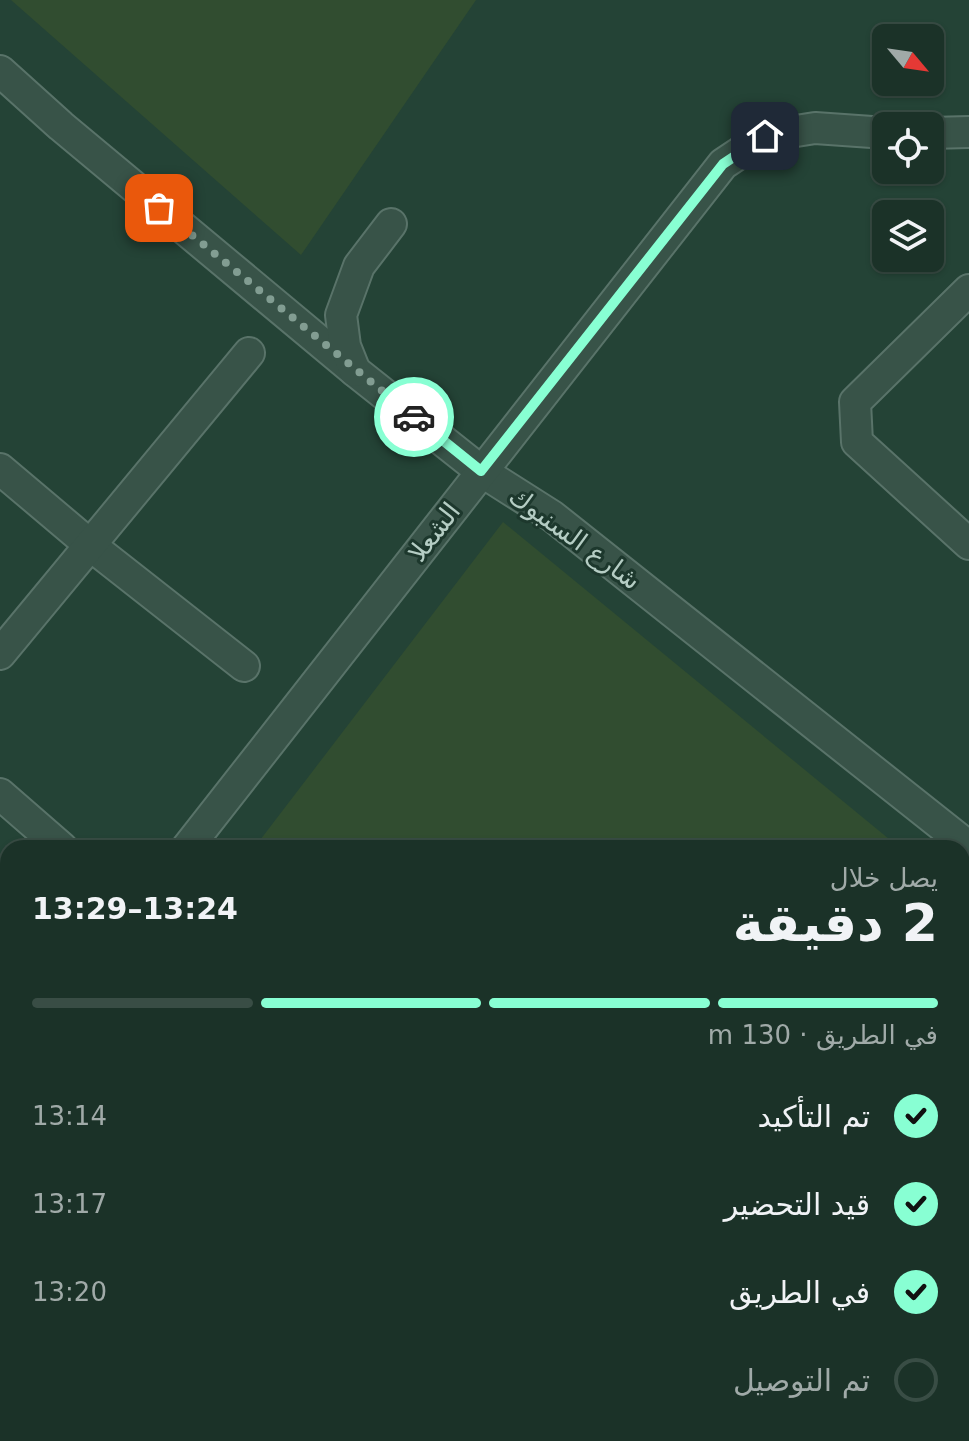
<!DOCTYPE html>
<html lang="ar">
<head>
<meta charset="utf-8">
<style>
	body { margin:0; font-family:"DejaVu Sans",Vazirmatn,sans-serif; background:#243a30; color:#f1f3f6; direction:rtl; height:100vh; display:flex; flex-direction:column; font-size:30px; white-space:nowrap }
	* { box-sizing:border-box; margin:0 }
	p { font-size:26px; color:#a0aaa8 }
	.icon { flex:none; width:44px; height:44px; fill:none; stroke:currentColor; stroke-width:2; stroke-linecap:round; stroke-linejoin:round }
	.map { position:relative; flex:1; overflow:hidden; direction:ltr }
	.drawer { position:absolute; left:0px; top:840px; width:970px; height:602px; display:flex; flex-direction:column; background:#1b3228; border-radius:24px 24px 0 0; box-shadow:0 2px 6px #0004,0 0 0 2px #394d45; direction:rtl }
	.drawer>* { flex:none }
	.needle { width:52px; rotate:119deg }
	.controls { position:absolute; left:872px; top:24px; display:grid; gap:16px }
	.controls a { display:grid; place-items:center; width:72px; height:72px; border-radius:12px; background:#1b3228; box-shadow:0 2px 6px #0004,0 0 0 2px #394d45; font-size:40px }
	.pin { position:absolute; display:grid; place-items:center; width:68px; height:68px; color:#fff; margin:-34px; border-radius:16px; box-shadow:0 4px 12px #0006 }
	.courier { position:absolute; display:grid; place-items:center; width:80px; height:80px; margin:-40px; border:6px solid #88ffd3; border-radius:50%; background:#fff; color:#222; box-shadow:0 2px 10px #0007 }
	.headline em { font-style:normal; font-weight:700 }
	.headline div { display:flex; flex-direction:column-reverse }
	.headline { display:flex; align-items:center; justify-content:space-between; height:136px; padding:0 32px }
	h1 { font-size:52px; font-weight:700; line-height:60px }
	.bar { display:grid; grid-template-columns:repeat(4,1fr); gap:12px 8px; align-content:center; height:96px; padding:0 32px }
	.bar i { height:10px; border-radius:6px; background:#394d45 }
	.bar .active { background:#88ffd3 }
	.bar p { grid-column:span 4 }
	ol { padding:0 32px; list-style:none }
	li { display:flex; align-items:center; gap:24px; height:88px }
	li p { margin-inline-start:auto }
	li .icon { padding:8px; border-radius:50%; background:#88ffd3; color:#111; stroke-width:4 }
	li:last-child { color:#a0aaa8 }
	li i { width:44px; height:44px; border:4px solid #394d45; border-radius:50% }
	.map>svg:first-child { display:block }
	.grass { fill:#314d30 }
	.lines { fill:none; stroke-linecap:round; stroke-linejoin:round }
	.street-casing { stroke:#597369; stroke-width:34 }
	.secondary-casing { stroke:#597369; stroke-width:48 }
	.highway-casing { stroke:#466056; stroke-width:48 }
	.street { stroke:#385348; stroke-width:30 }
	.secondary { stroke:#46665b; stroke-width:44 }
	.highway { stroke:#795562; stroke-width:44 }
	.done { stroke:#829d92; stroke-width:8; stroke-dasharray:0 14.4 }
	.route { stroke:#88ffd3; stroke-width:10 }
	.labels { text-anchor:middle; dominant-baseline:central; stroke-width:6; stroke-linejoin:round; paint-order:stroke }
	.street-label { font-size:26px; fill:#b5cdc4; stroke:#1d382d }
</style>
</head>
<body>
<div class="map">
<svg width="969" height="1441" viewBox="0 0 969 1441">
	<rect width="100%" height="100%" fill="#244336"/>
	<!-- grass -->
	<g class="grass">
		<polygon points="11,0 476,0 301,255"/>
		<polygon points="503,522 900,848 254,848"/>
		<polygon points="962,899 969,905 969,934 962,943"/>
		<polygon points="448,1434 562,1434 557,1441 457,1441"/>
	</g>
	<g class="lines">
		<!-- street casing -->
		<g class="street-casing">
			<g id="street">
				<polyline points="0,71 61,126 355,371 481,471 552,516 969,847"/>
				<polyline points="930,133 969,132"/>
				<polyline points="969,290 855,402 857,442 969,544"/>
				<polyline points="355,371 345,346 341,315 359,266 391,224"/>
				<polyline points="0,469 90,545 244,666"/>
				<polyline points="0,654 249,353"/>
				<polyline points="0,794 62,848"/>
				<polyline points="187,848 723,164 765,136 815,128 886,133"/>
				<polyline points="0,1088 8,1078"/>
				<polyline points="0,1152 8,1158"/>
				<polyline points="0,1291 8,1289"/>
				<polyline points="353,1434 362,1441"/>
				<polyline points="0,1440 8,1430"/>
				<polyline points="131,1441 136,1434"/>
			</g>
		</g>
		<!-- secondary casing -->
		<g class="secondary-casing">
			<polyline id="secondary" points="962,1161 969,1154"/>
		</g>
		<!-- highway casing -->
		<g class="highway-casing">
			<g id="highway">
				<polyline points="962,1237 969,1230"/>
				<polyline points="962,1358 969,1350"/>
				<polyline points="962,1431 969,1423"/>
				<polyline points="717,1441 723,1434"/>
				<polyline points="781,1441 787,1434"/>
				<polyline points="893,1441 898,1434"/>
			</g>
		</g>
		<!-- street -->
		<use href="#street" class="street"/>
		<!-- secondary -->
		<use href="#secondary" class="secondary"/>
		<!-- highway -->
		<use href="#highway" class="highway"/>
	</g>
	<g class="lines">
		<!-- done -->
		<polyline class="done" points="159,208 414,417"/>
		<!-- route -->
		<polyline class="route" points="414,417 481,471 723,164 765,136"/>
	</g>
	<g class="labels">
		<!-- street labels -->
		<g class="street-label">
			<text transform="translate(434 532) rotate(-52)">الشعلا</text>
			<text transform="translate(575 538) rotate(36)">شارع السنبوك</text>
		</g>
	</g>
</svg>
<div class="controls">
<a><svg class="needle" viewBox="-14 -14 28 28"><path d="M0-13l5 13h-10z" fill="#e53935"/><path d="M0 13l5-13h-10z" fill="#a0aaa8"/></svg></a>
<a><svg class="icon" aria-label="locate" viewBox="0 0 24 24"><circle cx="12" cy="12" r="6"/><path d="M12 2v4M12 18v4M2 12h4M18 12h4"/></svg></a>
<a><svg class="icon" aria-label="layers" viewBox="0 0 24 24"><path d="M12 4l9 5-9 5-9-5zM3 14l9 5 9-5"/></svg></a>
</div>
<div class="pin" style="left:159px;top:208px;background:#ea580c"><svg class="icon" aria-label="bag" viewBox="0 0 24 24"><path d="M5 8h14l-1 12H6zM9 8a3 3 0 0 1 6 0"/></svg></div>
<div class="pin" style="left:765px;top:136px;background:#1f2937"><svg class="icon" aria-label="home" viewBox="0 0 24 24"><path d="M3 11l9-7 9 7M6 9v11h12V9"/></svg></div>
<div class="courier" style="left:414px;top:417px"><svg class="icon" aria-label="car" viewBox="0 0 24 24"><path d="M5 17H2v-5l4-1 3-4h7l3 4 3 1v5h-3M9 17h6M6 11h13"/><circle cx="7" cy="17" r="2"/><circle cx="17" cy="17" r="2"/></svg></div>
<section class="drawer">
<div class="headline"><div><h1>2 دقيقة</h1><p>يصل خلال</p></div><em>13:24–13:29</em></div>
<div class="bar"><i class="active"></i><i class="active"></i><i class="active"></i><i></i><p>في الطريق · 130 m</p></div>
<ol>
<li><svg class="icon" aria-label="check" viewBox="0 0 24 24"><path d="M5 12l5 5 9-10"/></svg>تم التأكيد<p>13:14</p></li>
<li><svg class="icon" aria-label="check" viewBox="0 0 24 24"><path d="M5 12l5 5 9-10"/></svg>قيد التحضير<p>13:17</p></li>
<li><svg class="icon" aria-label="check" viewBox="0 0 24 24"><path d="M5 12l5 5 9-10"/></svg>في الطريق<p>13:20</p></li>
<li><i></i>تم التوصيل</li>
</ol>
</section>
</div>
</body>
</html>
